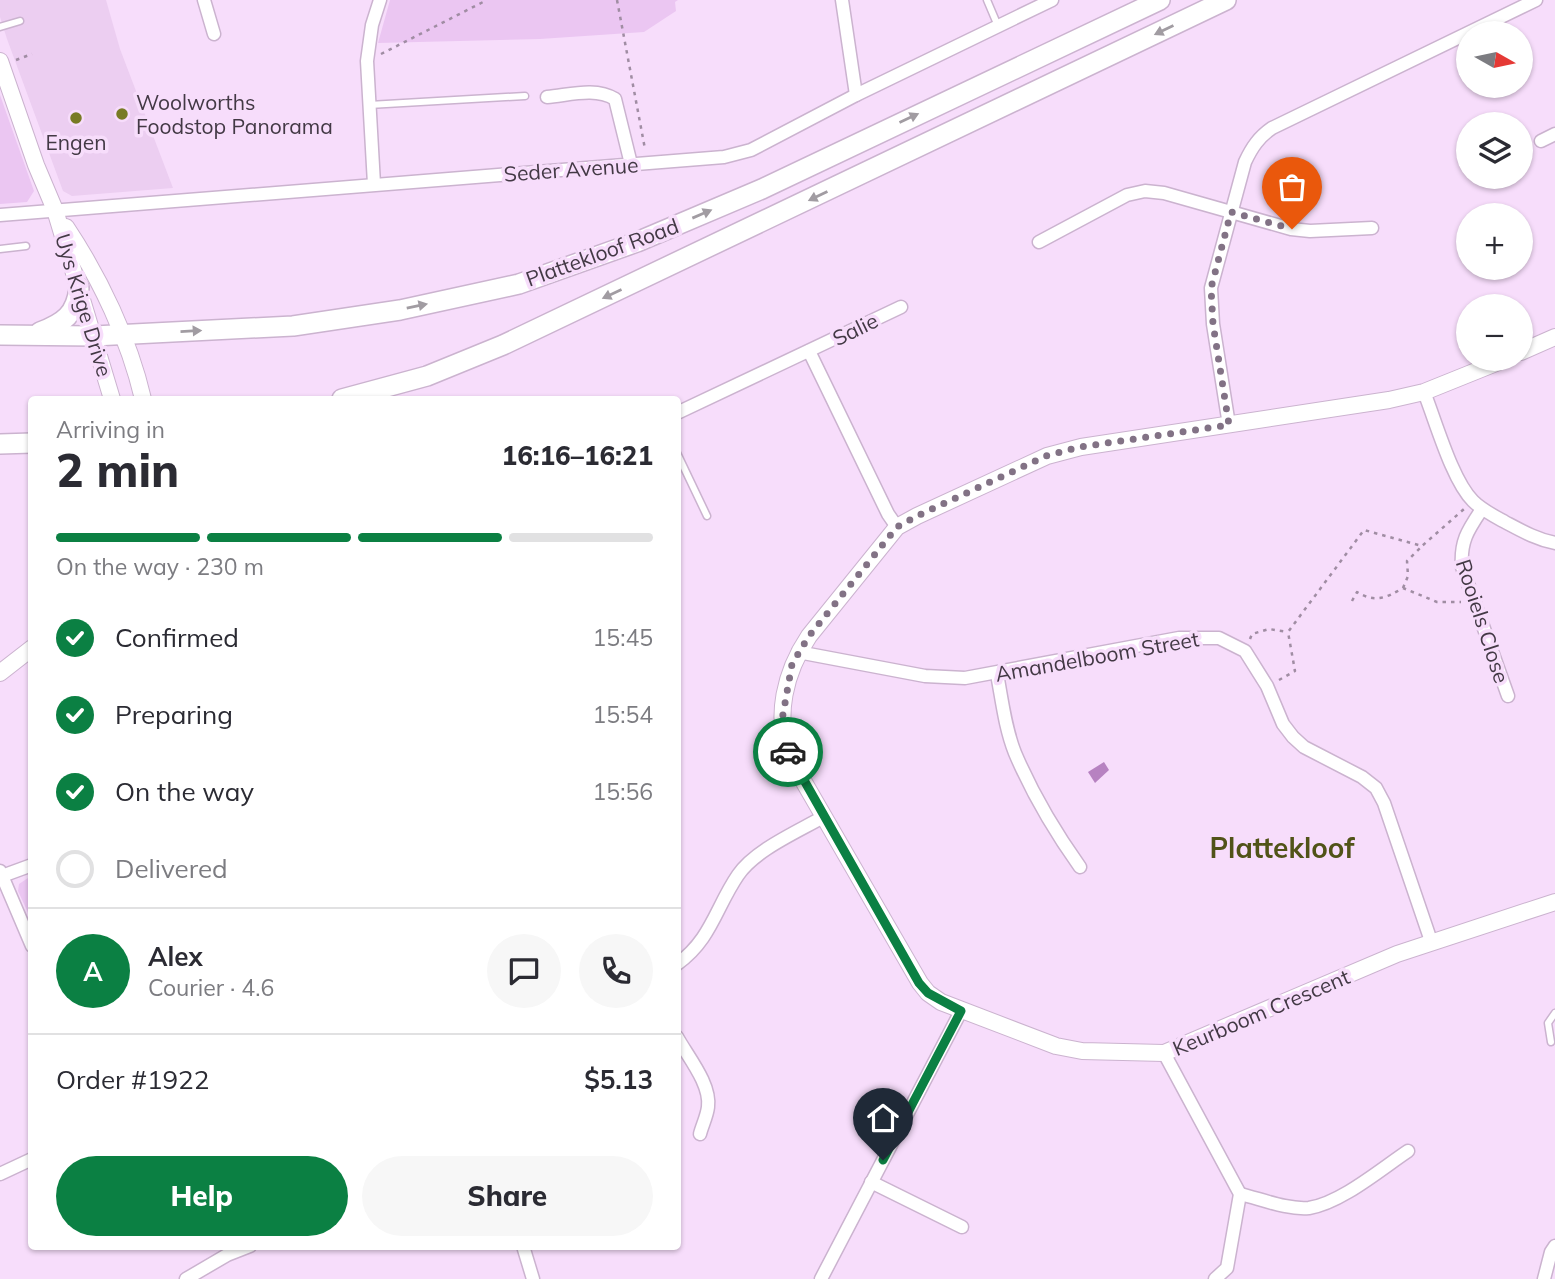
<!DOCTYPE html>
<html lang="en">
<head>
<meta charset="utf-8">
<style>
	body { margin:0; font-family:Mulish,sans-serif; background:#f7f7f7; color:#2b2b33; height:100vh; display:flex; flex-direction:column; font-size:26px; white-space:nowrap }
	* { box-sizing:border-box; margin:0 }
	p { font-size:23px; color:#7c7c81 }
	.icon { flex:none; width:38px; height:38px; fill:none; stroke:currentColor; stroke-width:2; stroke-linecap:round; stroke-linejoin:round }
	.map { position:relative; flex:1; overflow:hidden }
	.sheet { position:absolute; left:28px; top:396px; width:653px; height:854px; display:flex; flex-direction:column; background:#fff; border-radius:7px; box-shadow:0 2px 5px #0004 }
	.sheet>* { flex:none }
	.needle { width:46px; rotate:99deg }
	.buttons { position:absolute; left:1456px; top:21px; display:grid; gap:14px }
	.buttons a { display:grid; place-items:center; width:77px; height:77px; border-radius:50%; background:#fff; box-shadow:0 2px 5px #0004; font-size:35px }
	.pin { position:absolute; display:grid; place-items:center; width:60px; height:60px; color:#fff; margin:-72px -30px; border-radius:50% 50% 50% 0; rotate:-45deg; box-shadow:0 0 7px #0007 }
	.pin .icon { rotate:45deg }
	.courier { position:absolute; display:grid; place-items:center; width:70px; height:70px; margin:-35px; border:5px solid #0b8043; border-radius:50%; background:#fff; color:#222; box-shadow:0 2px 9px #0007 }
	.headline em { font-style:normal; font-weight:800 }
	.headline div { display:flex; flex-direction:column-reverse }
	.headline { display:flex; align-items:center; justify-content:space-between; height:119px; padding:0 28px }
	h1 { font-size:46px; font-weight:800; line-height:52px }
	.bar { display:grid; grid-template-columns:repeat(4,1fr); gap:10px 7px; align-content:center; height:84px; padding:0 28px }
	.bar i { height:9px; border-radius:5px; background:#e1e1e2 }
	.bar .on { background:#0b8043 }
	.bar p { grid-column:span 4 }
	.line { display:flex; align-items:center; gap:18px; padding:0 28px; border-top:2px solid #e1e1e2 }
	.line div { flex:1 }
	.round { display:grid; place-items:center; flex:none; width:74px; height:74px; border-radius:37px; background:#f7f7f7 }
	ol { padding:0 28px; list-style:none }
	li { display:flex; align-items:center; gap:21px; height:77px }
	li p { margin-inline-start:auto }
	li .icon { padding:7px; border-radius:50%; background:#0b8043; color:#fff; stroke-width:4 }
	li:last-child { color:#7c7c81 }
	li i { width:38px; height:38px; border:4px solid #e1e1e2; border-radius:50% }
	.button { display:flex; gap:14px; margin-top:auto; padding:14px 28px }
	.button a { flex:1; height:80px; border-radius:42px; background:#0b8043; color:#fff; font-size:28px; font-weight:800; line-height:80px; text-align:center }
	.button a+a { background:#f7f7f7; color:#2b2b33 }
	.map>svg:first-child { display:block }
	.built { fill:#eccef1 }
	.green { fill:#ebc6f2 }
	.water { fill:#b782c1 }
	.lines { fill:none; stroke-linecap:round; stroke-linejoin:round }
	.service-casing { stroke:#cbb3cf; stroke-width:9 }
	.minor-casing { stroke:#cbb3cf; stroke-width:15 }
	.tertiary-casing { stroke:#cbb3cf; stroke-width:18 }
	.primary-casing { stroke:#cbb3cf; stroke-width:22 }
	.path { stroke:#a08da3; stroke-width:2.5; stroke-dasharray:3.5 5; stroke-linecap:butt }
	.service { stroke:#fff; stroke-width:6 }
	.minor { stroke:#fff; stroke-width:12 }
	.tertiary { stroke:#fff; stroke-width:16 }
	.primary { stroke:#fff; stroke-width:19 }
	.oneway { fill:#a19ca2 }
	.done { stroke:#827285; stroke-width:7; stroke-dasharray:0 12.6 }
	.route { stroke:#0b8043; stroke-width:9 }
	.poi-dot { fill:#787b24; stroke:#f7ddfb; stroke-width:2.5 }
	.labels { text-anchor:middle; dominant-baseline:central; stroke-width:7; stroke-linejoin:round; paint-order:stroke }
	.poi-label { font-size:21px; fill:#433945; stroke:#f7ddfb; text-anchor:start }
	.street-label { font-size:21px; fill:#433945; stroke:#f7ddfb }
	.district-label { font-size:28px; font-weight:bold; fill:#515318; stroke:#f7ddfb }
</style>
</head>
<body>
<div class="map">
<svg width="1555" height="1279" viewBox="0 0 1555 1279">
	<rect width="100%" height="100%" fill="#f7ddfb"/>
	<!-- built -->
	<polygon class="built" points="0,0 106,0 120,49 173,188 72,196 63,191 7,39 0,17"/>
	<!-- green -->
	<g class="green">
		<polygon points="390,0 678,0 675,2 676,11 644,32 540,39 378,43"/>
		<polygon points="0,95 34,191 27,202 0,204"/>
		<polygon points="31,876 32,876 31,919 18,891 19,884"/>
	</g>
	<!-- water -->
	<polygon class="water" points="1104,762 1109,770 1095,783 1088,772"/>
	<g class="lines">
		<!-- service casing -->
		<g class="service-casing">
			<g id="service">
				<polyline points="987,0 998,26"/>
				<polyline points="0,27 20,21"/>
				<polyline points="369,105 525,96"/>
				<polyline points="0,249 26,246"/>
				<polyline points="677,453 707,516"/>
				<polyline points="1551,1042 1548,1023 1555,1013"/>
			</g>
		</g>
		<!-- minor casing -->
		<g class="minor-casing">
			<g id="minor">
				<polyline points="204,0 214,34"/>
				<polyline points="842,0 856,95"/>
				<path d="M547,97C570,95 595,87 615,99L631,164"/>
				<polyline points="1541,141 1555,134"/>
				<polyline points="374,184 367,61 372,25 380,0"/>
				<polyline points="0,215 724,157 751,150 856,95 1052,0"/>
				<polyline points="1039,242 1127,195 1145,191 1164,193 1291,229 1310,231 1372,228"/>
				<polyline points="809,351 888,514 897,527"/>
				<path d="M1424,392C1436,422 1452,480 1473,501C1482,510 1494,516 1505,522C1522,531 1536,539 1555,543"/>
				<polyline points="677,413 901,307"/>
				<path d="M1229,425L1213,324L1211,288L1245,162C1252,147 1259,137 1272,128L1536,0"/>
				<path d="M1482,509C1468,530 1460,541 1462,567L1508,696"/>
				<polyline points="798,652 925,676 965,678 1179,638 1219,638 1245,651 1267,686 1283,724 1293,737 1304,747 1362,777 1376,788 1384,803 1431,941"/>
				<path d="M997,674C1002,700 1005,728 1015,753C1032,793 1055,832 1080,867"/>
				<polyline points="0,871 32,946"/>
				<polyline points="2,876 32,865"/>
				<path d="M677,964C711,940 716,907 738,875C755,850 797,832 823,817"/>
				<path d="M677,1037C688,1057 711,1084 708,1107C707,1116 702,1126 700,1134"/>
				<polyline points="1164,1053 1240,1194 1227,1268 1215,1279"/>
				<polyline points="0,1174 32,1159"/>
				<polyline points="871,1182 962,1227"/>
				<path d="M1240,1194C1261,1199 1288,1210 1309,1208C1341,1203 1381,1169 1408,1151"/>
				<polyline points="523,1246 533,1279"/>
				<polyline points="186,1279 227,1255 250,1246"/>
				<polyline points="821,1279 961,1011"/>
				<polyline points="1544,1279 1551,1252 1555,1246"/>
			</g>
		</g>
		<!-- tertiary casing -->
		<g class="tertiary-casing">
			<g id="tertiary">
				<polyline points="0,61 36,165 55,210 112,399"/>
				<path d="M66,227C100,278 129,339 143,399"/>
				<polyline points="1521,352 1555,337"/>
				<path d="M1506,359L1424,392L1389,400L1081,447L1047,456L917,516L897,527L809,636C785,672 774,716 790,758L920,983L928,993L941,1002L1056,1046L1082,1051L1164,1053L1397,954L1555,902"/>
				<polyline points="0,673 32,648"/>
			</g>
		</g>
		<!-- primary casing -->
		<g class="primary-casing">
			<g id="primary">
				<path d="M40,332C64,323 76,314 79,288"/>
				<polyline points="0,335 94,336 293,326 400,310 519,284 637,242 762,189 1160,0"/>
				<polyline points="342,399 427,376 503,345 1226,0"/>
				<polyline points="0,444 32,443"/>
			</g>
		</g>
		<!-- path -->
		<g class="path">
			<polyline points="617,0 645,149"/>
			<polyline points="381,54 487,0"/>
			<polyline points="16,60 32,54"/>
			<polyline points="1403,588 1408,576 1407,561 1422,546"/>
			<path d="M1352,601L1357,592C1375,603 1386,598 1403,588L1437,602H1461"/>
			<polyline points="1250,639 1252,634 1269,629 1288,632"/>
			<polyline points="1279,680 1295,671 1288,632 1364,530 1422,546 1464,509"/>
		</g>
		<!-- service -->
		<use href="#service" class="service"/>
		<!-- minor -->
		<use href="#minor" class="minor"/>
		<!-- tertiary -->
		<use href="#tertiary" class="tertiary"/>
		<!-- primary -->
		<use href="#primary" class="primary"/>
	</g>
	<!-- one-way arrows -->
	<defs><path id="oneway-solid" d="M-6-.8H1V-3.2L6.5 0L1 3.2V.8H-6Z" transform="scale(1.75)"/></defs>
	<g class="oneway">
		<use href="#oneway-solid" transform="translate(1164 30) rotate(154)"/>
		<use href="#oneway-solid" transform="translate(909 118) rotate(-25)"/>
		<use href="#oneway-solid" transform="translate(818 196) rotate(154)"/>
		<use href="#oneway-solid" transform="translate(702 214) rotate(-23)"/>
		<use href="#oneway-solid" transform="translate(612 294) rotate(155)"/>
		<use href="#oneway-solid" transform="translate(417 306) rotate(-12)"/>
		<use href="#oneway-solid" transform="translate(191 331) rotate(-3)"/>
	</g>
	<g class="lines">
		<!-- done -->
		<polyline class="done" points="788,752 783,737 782,720 792,664 809,636 897,527 917,516 1046,456 1080,447 1229,425 1213,324 1211,288 1231,212 1292,229"/>
		<!-- route -->
		<polyline class="route" points="788,752 919,983 928,993 961,1011 883,1160"/>
	</g>
	<!-- markers -->
	<g class="poi-dot">
		<circle cx="122" cy="114" r="7"/>
		<circle cx="76" cy="118" r="7"/>
	</g>
	<g class="labels">
		<!-- poi labels -->
		<g class="poi-label">
			<text x="136" y="102">Woolworths<tspan x="136" dy="24">Foodstop Panorama</tspan></text>
			<text x="76" y="142" text-anchor="middle">Engen</text>
		</g>
		<!-- street labels -->
		<g class="street-label">
			<text transform="translate(571 169) rotate(-4)">Seder Avenue</text>
			<text transform="translate(602 252) rotate(-20)">Plattekloof Road</text>
			<text transform="translate(84 305) rotate(73)">Uys Krige Drive</text>
			<text transform="translate(855 329) rotate(-26)">Salie</text>
			<text transform="translate(1483 621) rotate(72)">Rooiels Close</text>
			<text transform="translate(1097 656) rotate(-10)">Amandelboom Street</text>
			<text transform="translate(1261 1012) rotate(-23)">Keurboom Crescent</text>
		</g>
		<!-- district labels -->
		<g class="district-label">
			<text x="1282" y="847">Plattekloof</text>
		</g>
	</g>
</svg>
<div class="buttons">
<a><svg class="needle" viewBox="-14 -14 28 28"><path d="M0-13l5 13h-10z" fill="#e53935"/><path d="M0 13l5-13h-10z" fill="#7c7c81"/></svg></a>
<a><svg class="icon" aria-label="layers" viewBox="0 0 24 24"><path d="M12 4l9 5-9 5-9-5zM3 14l9 5 9-5"/></svg></a>
<a>+</a>
<a>−</a>
</div>
<div class="pin" style="left:1292px;top:229px;background:#ea580c"><svg class="icon" aria-label="bag" viewBox="0 0 24 24"><path d="M5 8h14l-1 12H6zM9 8a3 3 0 0 1 6 0"/></svg></div>
<div class="pin" style="left:883px;top:1160px;background:#1f2937"><svg class="icon" aria-label="home" viewBox="0 0 24 24"><path d="M3 11l9-7 9 7M6 9v11h12V9"/></svg></div>
<div class="courier" style="left:788px;top:752px"><svg class="icon" aria-label="car" viewBox="0 0 24 24"><path d="M5 17H2v-5l4-1 3-4h7l3 4 3 1v5h-3M9 17h6M6 11h13"/><circle cx="7" cy="17" r="2"/><circle cx="17" cy="17" r="2"/></svg></div>
<section class="sheet">
<div class="headline"><div><h1>2 min</h1><p>Arriving in</p></div><em>16:16–16:21</em></div>
<div class="bar"><i class="on"></i><i class="on"></i><i class="on"></i><i></i><p>On the way · 230 m</p></div>
<ol>
<li><svg class="icon" aria-label="check" viewBox="0 0 24 24"><path d="M5 12l5 5 9-10"/></svg>Confirmed<p>15:45</p></li>
<li><svg class="icon" aria-label="check" viewBox="0 0 24 24"><path d="M5 12l5 5 9-10"/></svg>Preparing<p>15:54</p></li>
<li><svg class="icon" aria-label="check" viewBox="0 0 24 24"><path d="M5 12l5 5 9-10"/></svg>On the way<p>15:56</p></li>
<li><i></i>Delivered</li>
</ol>
<div class="line" style="height:126px"><b class="round" style="background:#0b8043;color:#fff">A</b><div><b>Alex</b><p>Courier · 4.6</p></div><a class="round"><svg class="icon" aria-label="chat" viewBox="0 0 24 24"><path d="M4 5h16v11H9l-5 4z"/></svg></a><a class="round"><svg class="icon" aria-label="phone" viewBox="0 0 24 24"><path d="M5 4h4l2 5-3 2q2 4 5 5l2-3 5 2v4C11 20 4 13 5 4z"/></svg></a></div>
<div class="line" style="height:91px"><div>Order #1922</div><b>$5.13</b></div>
<div class="button"><a>Help</a><a>Share</a></div>
</section>
</div>
</body>
</html>
